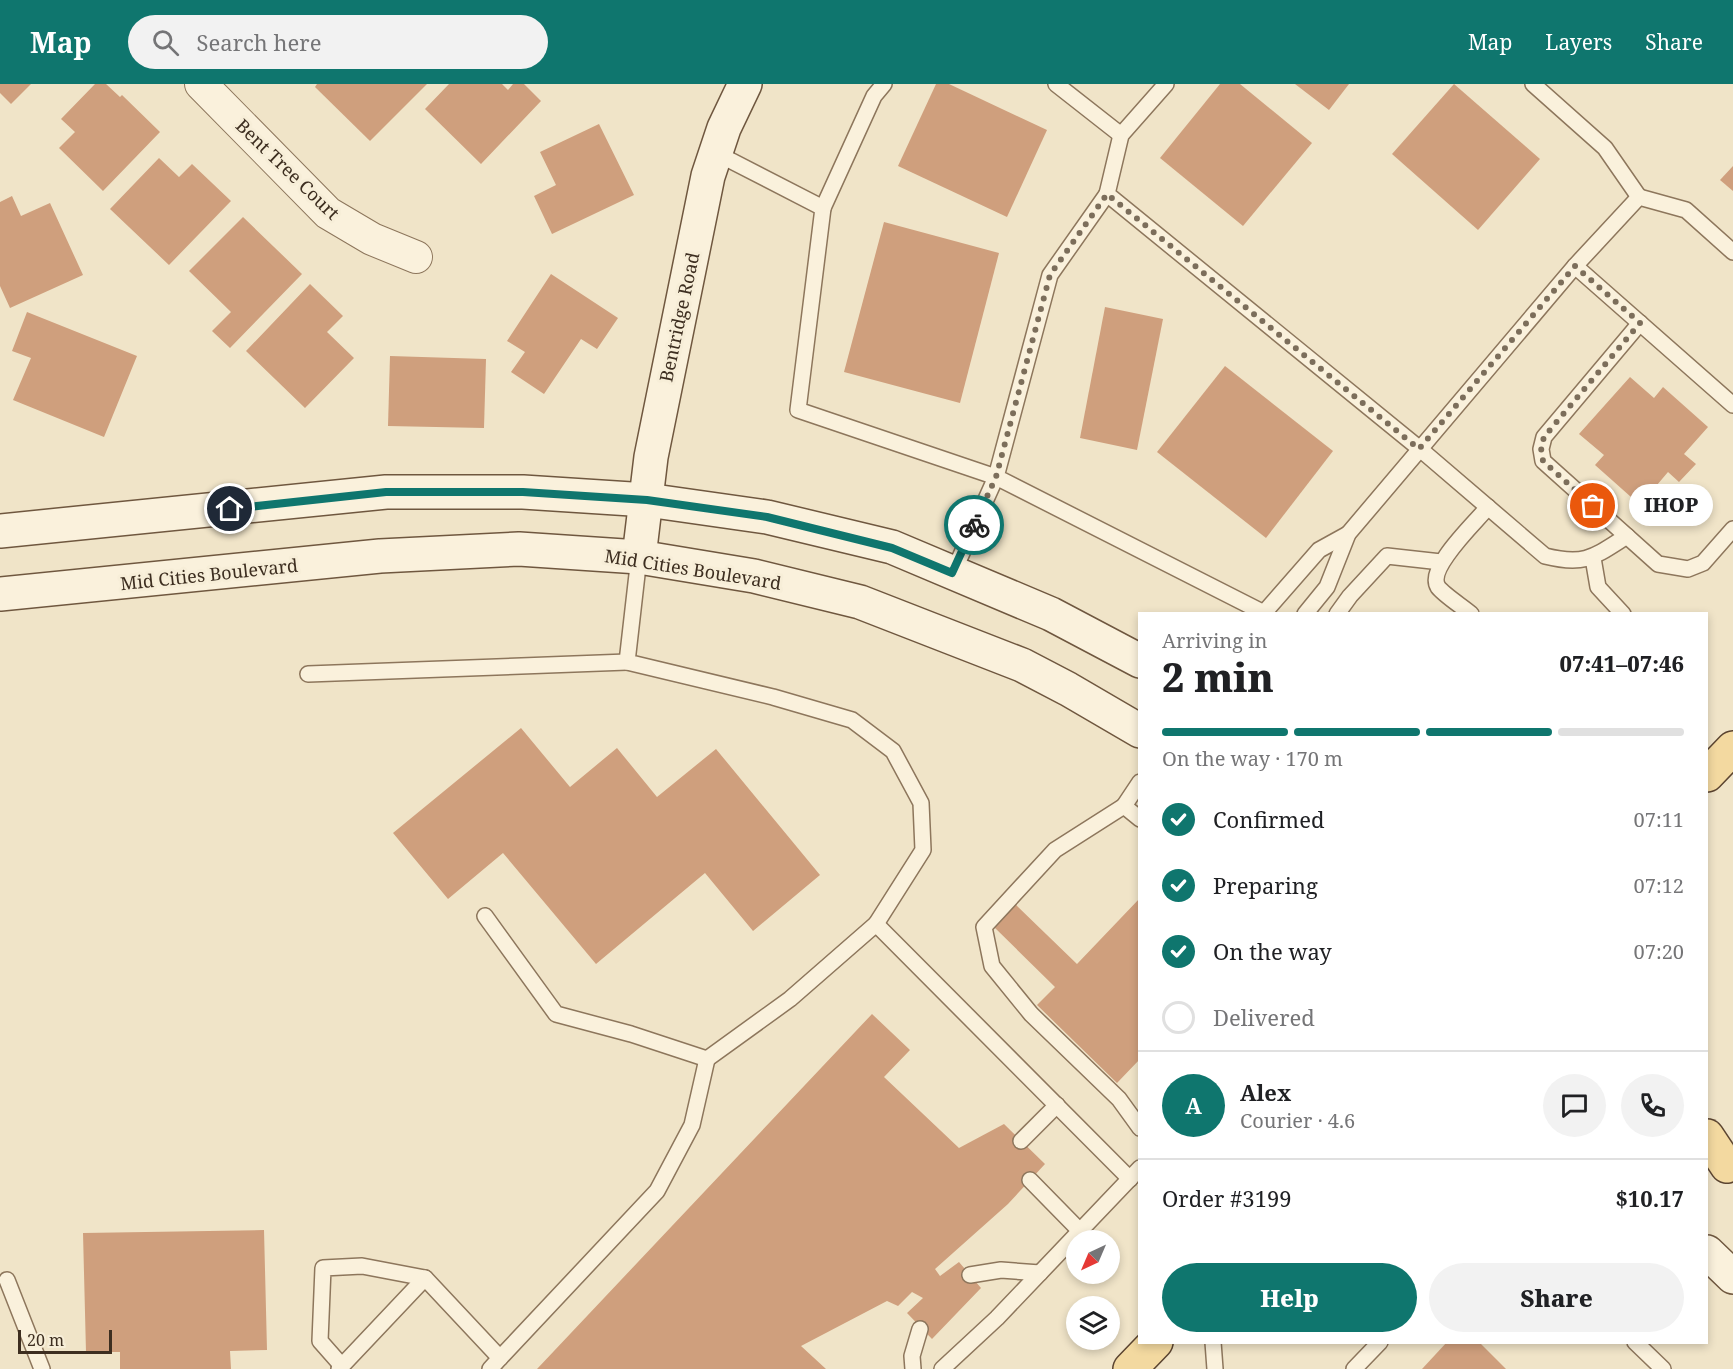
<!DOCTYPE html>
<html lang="en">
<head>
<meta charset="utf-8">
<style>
	body { margin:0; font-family:"Noto Serif",serif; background:#f2f2f2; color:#202124; height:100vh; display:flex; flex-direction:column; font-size:22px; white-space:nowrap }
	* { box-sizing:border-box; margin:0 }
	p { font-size:20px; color:#757577 }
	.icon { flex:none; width:33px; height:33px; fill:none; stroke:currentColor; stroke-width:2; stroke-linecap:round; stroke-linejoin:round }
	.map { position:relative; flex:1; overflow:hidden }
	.drawer { position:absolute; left:1138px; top:528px; width:570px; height:732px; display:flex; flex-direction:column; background:#fff; border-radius:0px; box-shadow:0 3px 9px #0003 }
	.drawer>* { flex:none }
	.needle { width:39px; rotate:224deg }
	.controls { position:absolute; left:1066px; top:1146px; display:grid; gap:12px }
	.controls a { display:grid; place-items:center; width:54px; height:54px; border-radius:50%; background:#fff; box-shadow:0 3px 9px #0003; font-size:30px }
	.scale { position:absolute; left:18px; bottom:15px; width:94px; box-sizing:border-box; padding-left:6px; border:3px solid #3d2e20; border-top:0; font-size:16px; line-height:21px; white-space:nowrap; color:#3d2e20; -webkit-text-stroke:4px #f7eed8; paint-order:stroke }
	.pin { position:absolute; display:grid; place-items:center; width:51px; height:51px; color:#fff; margin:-26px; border:3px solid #fff; border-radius:50%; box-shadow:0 2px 6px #0007 }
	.courier { position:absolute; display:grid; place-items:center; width:60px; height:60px; margin:-30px; border:4px solid #0f766e; border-radius:50%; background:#fff; color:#222; box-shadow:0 2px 8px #0007 }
	.bubble { position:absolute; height:42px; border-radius:21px; background:#fff; box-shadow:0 3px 9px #0003; font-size:20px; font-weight:800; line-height:42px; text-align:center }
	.overview em { font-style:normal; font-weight:800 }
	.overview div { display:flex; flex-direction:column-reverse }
	.overview { display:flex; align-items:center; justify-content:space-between; height:102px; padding:0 24px }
	h1 { font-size:39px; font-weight:800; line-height:45px }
	.bar { display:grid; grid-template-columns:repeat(4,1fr); gap:9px 6px; align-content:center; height:72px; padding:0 24px }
	.bar i { height:8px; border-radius:4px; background:#e0e0e0 }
	.bar .on { background:#0f766e }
	.bar p { grid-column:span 4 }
	.line { display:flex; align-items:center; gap:15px; padding:0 24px; border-top:2px solid #e0e0e0 }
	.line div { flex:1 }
	.round { display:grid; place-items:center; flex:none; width:63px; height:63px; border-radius:32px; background:#f2f2f2 }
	ol { padding:0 24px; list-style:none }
	li { display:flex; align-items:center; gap:18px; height:66px }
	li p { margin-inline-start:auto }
	li .icon { padding:6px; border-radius:50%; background:#0f766e; color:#fff; stroke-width:4 }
	li:last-child { color:#757577 }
	li i { width:33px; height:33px; border:3px solid #e0e0e0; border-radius:50% }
	.cta { display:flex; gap:12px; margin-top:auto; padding:12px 24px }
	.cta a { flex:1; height:69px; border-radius:36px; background:#0f766e; color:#fff; font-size:24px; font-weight:800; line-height:69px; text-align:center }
	.cta a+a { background:#f2f2f2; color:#202124 }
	header { display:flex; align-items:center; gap:36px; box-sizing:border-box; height:84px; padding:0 30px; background:#0f766e; color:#fff }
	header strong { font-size:28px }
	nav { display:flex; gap:33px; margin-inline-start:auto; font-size:21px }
	.search { width:420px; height:54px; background:#f2f2f2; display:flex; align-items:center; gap:15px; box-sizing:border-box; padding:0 21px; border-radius:33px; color:#757577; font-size:22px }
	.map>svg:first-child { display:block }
	.building { fill:#cf9f7d }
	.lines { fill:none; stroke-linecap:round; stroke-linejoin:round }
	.lane-casing { stroke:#8d765c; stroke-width:18 }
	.street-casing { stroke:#8d765c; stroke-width:34 }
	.secondary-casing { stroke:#6f573f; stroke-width:36 }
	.primary-casing { stroke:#5b4430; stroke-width:36 }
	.lane { stroke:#faf1dc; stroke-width:15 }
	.street { stroke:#faf1dc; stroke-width:32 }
	.secondary { stroke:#faf1dc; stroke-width:33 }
	.primary { stroke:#f3d9a0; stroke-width:33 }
	.done { stroke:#7c6e5b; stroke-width:6; stroke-dasharray:0 10.8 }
	.route { stroke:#0f766e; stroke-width:8 }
	.labels { text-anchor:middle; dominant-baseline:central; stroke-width:6; stroke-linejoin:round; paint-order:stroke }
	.street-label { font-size:18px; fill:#3d2e20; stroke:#f7eed8 }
</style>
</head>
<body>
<header>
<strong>Map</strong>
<div class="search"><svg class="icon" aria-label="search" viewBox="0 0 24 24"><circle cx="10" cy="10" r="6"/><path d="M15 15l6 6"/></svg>Search here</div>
<nav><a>Map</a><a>Layers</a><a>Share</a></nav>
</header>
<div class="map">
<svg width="1733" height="1285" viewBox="0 0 1733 1285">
	<rect width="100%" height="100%" fill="#f0e4c8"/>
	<!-- building -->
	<g class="building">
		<polygon points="0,0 31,0 11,20 0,9"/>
		<polygon points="95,0 106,0 120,13 122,11 160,48 103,107 59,64 75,48 61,35"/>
		<polygon points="317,0 427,0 370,57 315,3"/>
		<polygon points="449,0 502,0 508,6 513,0 524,0 541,17 481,80 425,25"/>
		<polygon points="936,0 949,0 1047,46 1007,133 898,82"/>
		<polygon points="1220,0 1240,0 1312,59 1243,142 1160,74"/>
		<polygon points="1295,0 1349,0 1329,26"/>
		<polygon points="1454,0 1540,75 1478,146 1392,70"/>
		<polygon points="599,40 634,111 552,150 534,112 556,101 540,68"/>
		<polygon points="159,74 179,93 192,80 231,117 169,181 110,125"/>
		<polygon points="1733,82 1733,107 1720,96"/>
		<polygon points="12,112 21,132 50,119 83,191 10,224 0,202 0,118"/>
		<polygon points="243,133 302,190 230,264 212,247 231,228 189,187"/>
		<polygon points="884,138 999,169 960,319 844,288"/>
		<polygon points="551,190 618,234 597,265 581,255 544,310 511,288 525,268 507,257"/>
		<polygon points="310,200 343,232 327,248 354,274 305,324 246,267"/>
		<polygon points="1105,223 1163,235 1137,366 1080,354"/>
		<polygon points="27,228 137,272 104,353 13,316 31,274 12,267"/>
		<polygon points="390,272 486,275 484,344 388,342"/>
		<polygon points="1225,282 1333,367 1266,454 1157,368"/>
		<polygon points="1630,293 1654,314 1663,303 1708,343 1684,370 1696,380 1679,398 1668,388 1640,421 1595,381 1604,371 1579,350"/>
		<polygon points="521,644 570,703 617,664 657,713 716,665 820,791 753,847 705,789 596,880 503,769 448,815 393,749"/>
		<polygon points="1140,814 1140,975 1117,999 1037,921 1055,903 993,842 1014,819 1077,880"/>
		<polygon points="872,930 910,966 884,993 959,1064 1004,1040 1045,1080 1008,1120 935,1185 940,1192 959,1178 981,1204 932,1255 907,1229 923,1214 912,1208 898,1222 887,1217 801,1262 826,1285 537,1285"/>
		<polygon points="264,1146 267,1266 230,1267 231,1285 120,1285 120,1268 86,1268 83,1149"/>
		<polygon points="1447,1258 1479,1258 1506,1285 1422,1285"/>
	</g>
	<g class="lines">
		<!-- lane casing -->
		<g class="lane-casing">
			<g id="lane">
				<polyline points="1056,0 1121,51"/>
				<path d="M1166,0L1121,51L1107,110L1420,365L1545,472C1585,482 1594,473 1627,452"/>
				<polyline points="1533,0 1605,64 1639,113"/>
				<polyline points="716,69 823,124 798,326 996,393 953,489"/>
				<polyline points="1107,110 1050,191 996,393 1264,529"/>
				<polyline points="823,124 874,12 884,0"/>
				<polyline points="1575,182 1733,321"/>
				<polyline points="1640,239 1544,353 1541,365 1543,377 1658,480 1688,485 1703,479 1733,445"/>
				<polyline points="639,473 627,578 773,613 852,636 893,667 921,719 923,766 876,840"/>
				<polyline points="1593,474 1598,503 1623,530"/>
				<polyline points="1263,530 1319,466 1348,450"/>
				<polyline points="1305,530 1327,503 1348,450 1575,182 1639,113 1686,126 1733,168"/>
				<polyline points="1337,530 1350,512 1387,472 1441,478"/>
				<path d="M1471,530C1463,523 1444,511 1438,503C1426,484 1476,438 1488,423"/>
				<polyline points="308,590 627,578"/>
				<polyline points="1140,698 1124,722 1140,735"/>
				<polyline points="1124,722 1055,766 984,843 992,882 1031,930 1119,1015 1140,1044"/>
				<polyline points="485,832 556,930 631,950 707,975 790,915 876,840 1130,1095"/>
				<polyline points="1021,1057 1057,1021"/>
				<polyline points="1030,1096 1080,1147"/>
				<polyline points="970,1191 1001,1186 1040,1189"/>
				<polyline points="7,1196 42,1285"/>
				<polyline points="1213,1258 1215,1285"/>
				<polyline points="1635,1258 1663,1285"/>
				<polyline points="500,1274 657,1107 692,1041 707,975"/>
				<polyline points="342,1282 320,1257 323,1184 362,1182 425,1194"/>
				<polyline points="339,1285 425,1194 500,1274 490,1285"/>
				<polyline points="913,1285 912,1272 920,1245"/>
				<polyline points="942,1285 997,1234 1140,1084"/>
				<polyline points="1354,1285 1380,1258"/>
			</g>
		</g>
		<!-- street casing -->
		<g class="street-casing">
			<polyline id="street" points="201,0 328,129 372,155 416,173"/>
		</g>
		<!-- secondary casing -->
		<g class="secondary-casing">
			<g id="secondary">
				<polyline points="0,447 386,408 523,408 647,416 767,433 892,463 1051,530 1140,577"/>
				<polyline points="639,473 651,373 708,92 724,44 745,0"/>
				<polyline points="0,510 380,472 519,465 639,473 754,492 860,518 1022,581 1068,605 1140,647"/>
				<polyline points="1707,1168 1733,1193"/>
			</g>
		</g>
		<!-- primary casing -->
		<g class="primary-casing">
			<g id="primary">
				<polyline points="1707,691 1733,664"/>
				<polyline points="1707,1052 1727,1082"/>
				<polyline points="1130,1285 1156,1258"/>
			</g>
		</g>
		<!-- lane -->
		<use href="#lane" class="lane"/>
		<!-- street -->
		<use href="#street" class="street"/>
		<!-- secondary -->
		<use href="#secondary" class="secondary"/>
		<!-- primary -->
		<use href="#primary" class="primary"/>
	</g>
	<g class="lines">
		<!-- done -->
		<polyline class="done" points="974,441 996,393 1050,191 1107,110 1419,365 1575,182 1640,239 1544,353 1541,364 1543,377 1593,422"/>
		<!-- route -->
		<polyline class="route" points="230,425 386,408 523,408 647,416 767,433 892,464 952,489 974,441"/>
	</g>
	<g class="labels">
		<!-- street labels -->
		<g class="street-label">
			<text transform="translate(288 85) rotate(44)">Bent Tree Court</text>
			<text transform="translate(679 233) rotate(-78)">Bentridge Road</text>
			<text transform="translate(693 485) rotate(9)">Mid Cities Boulevard</text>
			<text transform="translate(209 490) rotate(-6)">Mid Cities Boulevard</text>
		</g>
	</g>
</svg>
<div class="controls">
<a><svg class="needle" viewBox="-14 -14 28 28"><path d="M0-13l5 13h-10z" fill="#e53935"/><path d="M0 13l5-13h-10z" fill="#757577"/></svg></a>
<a><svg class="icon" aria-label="layers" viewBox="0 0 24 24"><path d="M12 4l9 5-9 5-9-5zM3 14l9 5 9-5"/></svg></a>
</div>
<div class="scale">20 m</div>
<div class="pin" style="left:1593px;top:422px;background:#ea580c"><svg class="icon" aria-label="bag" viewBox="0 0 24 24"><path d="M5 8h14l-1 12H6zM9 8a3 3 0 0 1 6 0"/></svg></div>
<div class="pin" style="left:230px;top:425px;background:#1f2937"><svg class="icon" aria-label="home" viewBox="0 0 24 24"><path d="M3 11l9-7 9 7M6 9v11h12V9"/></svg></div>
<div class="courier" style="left:974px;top:441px"><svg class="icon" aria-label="bike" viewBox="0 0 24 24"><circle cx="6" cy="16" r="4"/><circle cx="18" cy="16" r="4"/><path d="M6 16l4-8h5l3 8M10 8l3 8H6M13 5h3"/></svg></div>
<div class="bubble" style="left:1629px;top:400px;width:84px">IHOP</div>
<section class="drawer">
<div class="overview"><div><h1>2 min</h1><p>Arriving in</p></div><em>07:41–07:46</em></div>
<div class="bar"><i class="on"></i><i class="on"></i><i class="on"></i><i></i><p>On the way · 170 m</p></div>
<ol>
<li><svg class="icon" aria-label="check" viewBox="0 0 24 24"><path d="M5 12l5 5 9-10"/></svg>Confirmed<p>07:11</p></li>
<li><svg class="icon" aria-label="check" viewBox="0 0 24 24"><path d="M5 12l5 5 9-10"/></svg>Preparing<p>07:12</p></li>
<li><svg class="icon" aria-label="check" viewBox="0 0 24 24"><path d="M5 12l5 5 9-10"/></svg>On the way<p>07:20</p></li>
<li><i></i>Delivered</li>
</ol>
<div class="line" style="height:108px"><b class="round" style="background:#0f766e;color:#fff">A</b><div><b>Alex</b><p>Courier · 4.6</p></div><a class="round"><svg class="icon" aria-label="chat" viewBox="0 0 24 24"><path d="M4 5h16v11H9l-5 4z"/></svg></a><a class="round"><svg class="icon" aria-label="phone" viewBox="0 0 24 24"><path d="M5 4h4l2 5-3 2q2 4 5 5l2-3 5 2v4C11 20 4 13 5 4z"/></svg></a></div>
<div class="line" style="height:78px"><div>Order #3199</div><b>$10.17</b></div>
<div class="cta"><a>Help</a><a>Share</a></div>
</section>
</div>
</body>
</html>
